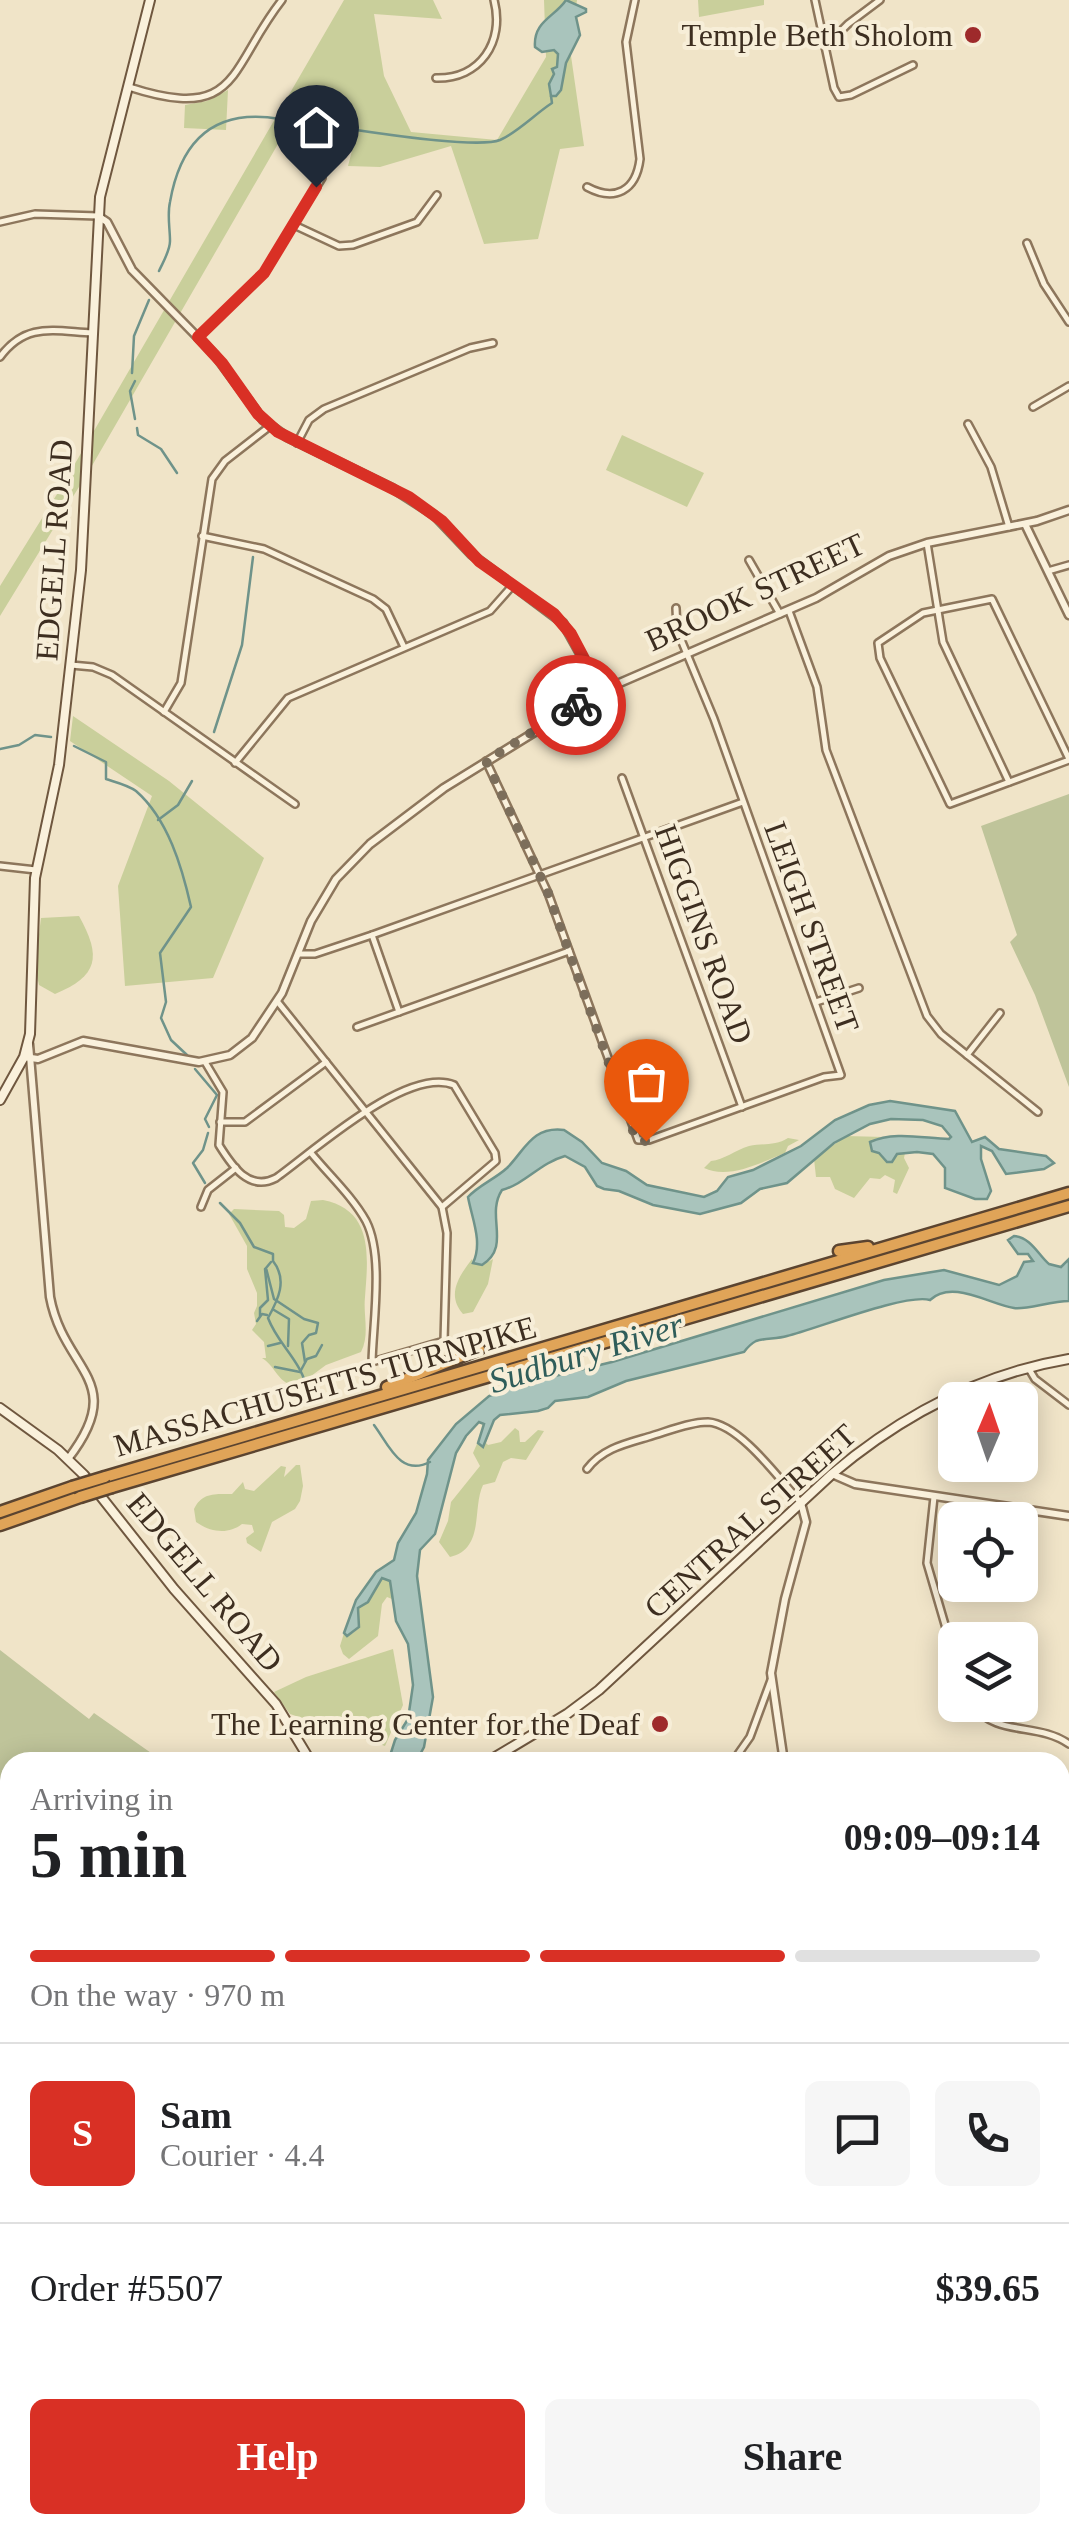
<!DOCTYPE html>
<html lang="en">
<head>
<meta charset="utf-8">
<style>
	body { margin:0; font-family:Georgia,serif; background:#f6f6f6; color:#202124; height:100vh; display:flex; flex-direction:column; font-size:38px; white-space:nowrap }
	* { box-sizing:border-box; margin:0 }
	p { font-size:32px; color:#757577 }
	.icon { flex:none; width:55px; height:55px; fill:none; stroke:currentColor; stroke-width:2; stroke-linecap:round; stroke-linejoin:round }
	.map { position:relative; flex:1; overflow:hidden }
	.drawer { position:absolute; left:0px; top:1752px; width:1070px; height:782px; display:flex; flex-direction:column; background:#fff; border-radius:30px 30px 0 0; box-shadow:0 5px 25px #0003 }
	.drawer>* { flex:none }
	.needle { width:65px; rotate:2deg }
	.buttons { position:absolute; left:938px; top:1382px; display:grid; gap:20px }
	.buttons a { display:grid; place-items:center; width:100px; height:100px; border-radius:15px; background:#fff; box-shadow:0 5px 25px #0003; font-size:50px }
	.pin { position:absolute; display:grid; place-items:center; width:85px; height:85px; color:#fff; margin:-102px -42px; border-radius:50% 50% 50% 0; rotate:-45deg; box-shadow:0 0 10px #0007 }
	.pin .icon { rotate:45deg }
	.courier { position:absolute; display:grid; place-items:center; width:100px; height:100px; margin:-50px; border:8px solid #d93025; border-radius:50%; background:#fff; color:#222; box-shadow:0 2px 12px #0007 }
	.headline em { font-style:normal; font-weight:700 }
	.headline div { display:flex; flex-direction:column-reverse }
	.headline { display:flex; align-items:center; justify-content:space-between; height:170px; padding:0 30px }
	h1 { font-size:65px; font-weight:700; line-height:75px }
	.bar { display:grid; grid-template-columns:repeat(4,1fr); gap:15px 10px; align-content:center; height:120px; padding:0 30px }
	.bar i { height:12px; border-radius:8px; background:#e0e0e0 }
	.bar .on { background:#d93025 }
	.bar p { grid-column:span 4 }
	.line { display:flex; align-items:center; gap:25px; padding:0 30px; border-top:2px solid #e0e0e0 }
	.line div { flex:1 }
	.round { display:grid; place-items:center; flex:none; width:105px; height:105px; border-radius:15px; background:#f6f6f6 }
	.action { display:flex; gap:20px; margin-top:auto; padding:20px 30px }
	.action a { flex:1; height:115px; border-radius:15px; background:#d93025; color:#fff; font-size:40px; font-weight:700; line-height:115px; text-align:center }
	.action a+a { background:#f6f6f6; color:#202124 }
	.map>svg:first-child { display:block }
	.green { fill:#c9cf9b }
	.cemetery { fill:#bfc49a }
	.water { fill:#a9c4bc; stroke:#6f938a; stroke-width:2.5 }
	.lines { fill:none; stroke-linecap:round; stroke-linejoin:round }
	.stream { stroke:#6f938a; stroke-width:2.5 }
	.minor-casing { stroke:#8d765c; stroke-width:10 }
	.tertiary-casing { stroke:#8d765c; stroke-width:11 }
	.secondary-casing { stroke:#6f573f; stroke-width:12 }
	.trunk-casing { stroke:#5b4430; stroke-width:14 }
	.motorway-casing { stroke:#5b4430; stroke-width:15 }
	.minor { stroke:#faf1dc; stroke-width:5 }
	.tertiary { stroke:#faf1dc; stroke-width:6 }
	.secondary { stroke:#faf1dc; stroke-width:8 }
	.trunk { stroke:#eabe7c; stroke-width:9 }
	.motorway { stroke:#e0a458; stroke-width:10 }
	.motorway-bridge-casing { stroke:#5b4430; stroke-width:15; stroke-linecap:butt }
	.motorway-bridge { stroke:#e0a458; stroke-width:10 }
	.done { stroke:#7c6e5b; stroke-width:10; stroke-dasharray:0 18 }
	.route { stroke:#d93025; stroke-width:12 }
	.poi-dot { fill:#9e2a2b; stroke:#f7eed8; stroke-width:4 }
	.labels { text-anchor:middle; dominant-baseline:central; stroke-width:8; stroke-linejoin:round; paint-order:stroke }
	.poi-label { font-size:32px; fill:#3d2e20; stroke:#f7eed8; text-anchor:end }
	.street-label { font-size:32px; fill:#3d2e20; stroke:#f7eed8 }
	.water-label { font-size:35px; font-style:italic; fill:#2f5d5a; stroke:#f7eed8 }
</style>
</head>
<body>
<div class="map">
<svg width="1069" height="2534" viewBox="0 0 1069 2534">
	<rect width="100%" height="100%" fill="#f0e4c8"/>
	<!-- green -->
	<g class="green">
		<polygon points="344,0 433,0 442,19 374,14 384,76 411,132 497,140 546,57 544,0 577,0 570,49 584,146 560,149 538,239 484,244 451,146 380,167 348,166 354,143 297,111 93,464 0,616 0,586 62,486"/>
		<polygon points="698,0 764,0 764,5 699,17"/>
		<polygon points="228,90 226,130 184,128 185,105 207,101"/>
		<polygon points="622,435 704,473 687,507 606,470"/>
		<polygon points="73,716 169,781 264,858 213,978 125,986 118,886 152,796 70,741"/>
		<path d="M79,916C102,957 98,976 55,994L39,985L35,967L41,918Z"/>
		<polygon points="846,1136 884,1137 875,1139 879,1153 888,1162 896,1154 905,1153 904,1158 909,1168 897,1194 893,1192 895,1180 885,1175 880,1179 870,1178 854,1198 835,1189 830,1177 816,1177 814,1159"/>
		<path d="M788,1138L799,1140L788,1146L785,1153C762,1162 729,1180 704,1168L711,1161C724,1160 735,1150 749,1146C763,1143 776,1146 788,1138Z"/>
		<path d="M323,1200C374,1210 368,1257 365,1297C363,1316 370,1334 361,1352L326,1365L307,1379L291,1385C277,1380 274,1365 262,1358H266L264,1342L252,1330L256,1324L254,1313L257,1306V1293L247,1269V1246L229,1214L234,1209L279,1211L284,1215L285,1227L294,1228L306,1219L311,1201Z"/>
		<path d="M472,1259L473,1263L483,1265L493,1259L488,1284L473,1312L463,1314C446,1295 459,1276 472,1259Z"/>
		<path d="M500,1415L494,1420L486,1443L488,1445L501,1442L515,1428L519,1431L520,1442H525L538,1430L544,1431L526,1460L511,1458L503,1462L495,1482L483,1485C472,1508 485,1549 450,1557L439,1542L448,1521L451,1502L480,1466L473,1453L483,1430L482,1421Z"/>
		<path d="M296,1465H300L303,1486L300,1501L295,1509L272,1522L261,1552L247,1543L246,1538L254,1532L252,1525L242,1524C228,1535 210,1532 196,1522L194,1509C202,1492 216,1494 232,1494L243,1482L245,1489L254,1491L281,1466L286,1467L284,1477Z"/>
		<polygon points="382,1577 390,1581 392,1599 387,1597 382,1604 378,1636 349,1659 343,1654 340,1646 344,1633 350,1635 358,1629 358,1608 368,1602"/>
		<polygon points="393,1649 403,1705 385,1746 290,1714 274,1692 306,1677"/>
	</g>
	<!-- cemetery -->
	<g class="cemetery">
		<polygon points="1069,794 1069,1087 1035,995 1010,942 1017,935 981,826"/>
		<polygon points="0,1650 89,1719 94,1713 164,1762 10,1762 10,1815 0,1814"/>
		<polygon points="496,2525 631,2525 629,2534 495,2534"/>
	</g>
	<!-- water -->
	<g class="water">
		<path d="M566,0L586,9V12L576,17L580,35L566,63L561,90L556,96H551L549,84L554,74L552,69L557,67L558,54L554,50L542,52L535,47C533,21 555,17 566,0Z"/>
		<path d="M890,1101L955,1111L972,1142L985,1137L999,1149L1046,1156L1054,1163L1044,1169L1006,1174L992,1151L981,1146V1159L991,1191L987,1199H975L945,1188V1168L933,1154L917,1152L897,1154L892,1162H887L879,1153L872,1151L870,1142C894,1131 922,1138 949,1139L951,1137L942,1126L923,1120L891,1119L870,1124L834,1143L787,1183L760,1189L741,1203L700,1214L653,1205L619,1191L604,1189L597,1186L585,1167L565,1156C540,1163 525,1184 502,1190C485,1216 512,1246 482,1265L473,1263C483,1242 472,1219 468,1197C479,1185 495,1179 507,1168C525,1150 532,1126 564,1130L582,1142L602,1163L626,1171L647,1185L704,1197L717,1191L728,1177L753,1170L801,1146L835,1120L869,1105Z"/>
		<path d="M1014,1236C1031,1237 1039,1256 1049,1264L1061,1267L1069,1259V1301C1051,1301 1026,1310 1014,1308C989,1304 952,1279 930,1300C906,1293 816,1329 787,1336C777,1339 765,1338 756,1341C752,1343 747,1348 744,1352L626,1381L588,1397L555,1401L548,1408L538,1411L500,1415L494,1420L483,1447L478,1443L484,1424L479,1422L466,1436L456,1453L435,1534L420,1550L417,1576L433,1697L424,1747L416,1762H388L395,1740L408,1719L413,1685L408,1644L396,1621L390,1581L382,1578L368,1602L358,1608L359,1627L347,1636L344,1633L356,1600L376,1572L394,1560L398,1543L416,1513L427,1474L428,1460L456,1424L489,1396L522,1384L612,1362L884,1280L944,1270L999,1285L1017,1276L1024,1262L1033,1261L1028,1254H1018L1008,1240Z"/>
	</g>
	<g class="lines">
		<!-- stream -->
		<g class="stream">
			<polyline points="288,120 345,128"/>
			<path d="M350,129C378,133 478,149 500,140C518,132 535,114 552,103L551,96"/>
			<path d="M159,271C163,262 170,251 170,241C170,228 167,215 170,202C181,139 216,108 280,119"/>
			<polyline points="132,373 134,336 149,300"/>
			<polyline points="135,381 130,391 135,419"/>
			<polyline points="137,428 138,435 161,449 177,473"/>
			<polyline points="214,732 242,645 253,557"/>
			<path d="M74,746L106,762V779C115,782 128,785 136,791C168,819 182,867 191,907L160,953L166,1002L161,1018L171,1040L187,1055"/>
			<polyline points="0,749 19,745 35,735 51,737"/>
			<polyline points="158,820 178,805 192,781"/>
			<polyline points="195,1069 217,1095 205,1119 209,1127"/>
			<polyline points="205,1183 193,1163 203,1150 208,1133"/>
			<path d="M220,1203L240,1223L254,1247L273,1254V1261C288,1280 278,1300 268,1318C279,1347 301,1358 309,1395"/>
			<polyline points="271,1262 266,1268 274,1299 304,1319 318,1323 316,1333 309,1335 302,1343 305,1362"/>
			<polyline points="274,1310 289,1319 288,1346"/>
			<polyline points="260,1316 260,1308 268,1300 265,1269"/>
			<polyline points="257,1321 262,1314 267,1315"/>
			<polyline points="268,1346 280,1343"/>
			<polyline points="275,1367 300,1372 307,1359 316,1356 322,1345"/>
			<path d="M374,1425C389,1445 400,1477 430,1462"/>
		</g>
		<!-- minor casing -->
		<g class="minor-casing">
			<g id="minor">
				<polyline points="815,0 834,88 839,97 851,95 913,65"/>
				<polyline points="825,47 848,24 880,0"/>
				<path d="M436,78C480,79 505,42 494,0"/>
				<path d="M129,87C240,123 228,69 282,0"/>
				<path d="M587,187C615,202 636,191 640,159L626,42L635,0"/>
				<polyline points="0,222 35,214 98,216"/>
				<polyline points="294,225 339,246 353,245 417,222 437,195"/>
				<polyline points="1027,243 1044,284 1069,322"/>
				<polyline points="198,337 264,273 322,178"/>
				<path d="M0,357C26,322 53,331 92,333"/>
				<polyline points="1033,407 1069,386"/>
				<polyline points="968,424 991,467 1009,527"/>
				<polyline points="297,443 309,420 324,409 470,348 493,343"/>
				<polyline points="202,536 264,549 373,599 386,609 404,647"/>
				<polyline points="927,543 943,642 1009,782"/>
				<polyline points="749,560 780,614"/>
				<polyline points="1048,571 1069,565"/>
				<polyline points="789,611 817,687 826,750 927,1016 941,1034 1038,1112"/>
				<polyline points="71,665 93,667 112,675 295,804"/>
				<polyline points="164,712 181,683 212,479 225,461 270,426"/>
				<polyline points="1069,759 992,599 923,613 878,643 880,658 950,804 1069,760"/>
				<polyline points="486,761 548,893 638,1140 649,1140 824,1077 841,1075 714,719 677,630 676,608"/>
				<polyline points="235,763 288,698 490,611 513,585"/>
				<polyline points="622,778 742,1107"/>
				<polyline points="0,866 36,870"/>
				<polyline points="372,935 399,1012"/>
				<polyline points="299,954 315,954 372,935 743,802"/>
				<path d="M277,1001L442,1207L447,1233L444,1341L372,1362C373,1322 384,1256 366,1221C352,1196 329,1175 311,1153"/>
				<polyline points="816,1002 859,988"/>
				<polyline points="357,1027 569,951"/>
				<polyline points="967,1055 1000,1013"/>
				<path d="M205,1062L223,1092L219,1145C232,1166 249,1192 276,1178C314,1151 407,1066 454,1085L495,1153L496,1161L442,1207"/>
				<polyline points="220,1122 245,1122 326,1062"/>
				<polyline points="201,1207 208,1190 236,1168"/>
				<polyline points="1029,1369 1035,1379 1069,1405"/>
				<path d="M587,1469C602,1449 624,1444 648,1437C666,1432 689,1422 708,1422C740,1424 780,1480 801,1503"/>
				<polyline points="934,1497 927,1563 955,1659"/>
				<path d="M972,1705C997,1737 1038,1722 1069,1744"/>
				<polyline points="736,1757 750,1737 771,1680"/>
				<polyline points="727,1762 736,1757 756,1762"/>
				<polyline points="1060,2015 1069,2020"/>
				<polyline points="1060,2055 1069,2045"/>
				<polyline points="1060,2109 1069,2106"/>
				<polyline points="1068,2311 1069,2312"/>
				<polyline points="0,2314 10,2356"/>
				<polyline points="1060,2391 1069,2386"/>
				<polyline points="5,2534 6,2469 10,2439"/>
				<polyline points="231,2534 233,2525"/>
				<polyline points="395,2534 398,2525"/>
				<polyline points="464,2534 466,2525"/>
			</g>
		</g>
		<!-- tertiary casing -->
		<g class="tertiary-casing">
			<g id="tertiary">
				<polyline points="98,216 107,222 132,270 215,355 263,420 287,437 392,488 434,515 471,554 563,623 601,691"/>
				<polyline points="1025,524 1069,615"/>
				<path d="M29,1044L50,1297C64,1372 129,1380 68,1459"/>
				<polyline points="24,1057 38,1059 83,1041 199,1062 230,1055 252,1038 282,993 311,921 336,879 370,844 444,788 601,691 816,598 889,556 927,543 1037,521 1069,510"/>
				<polyline points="832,1474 855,1484 1069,1516"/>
				<polyline points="784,1762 771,1673 785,1599 806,1522 801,1503"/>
				<polyline points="0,1994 10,1999"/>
				<polyline points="0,2310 10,2309"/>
				<polyline points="0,2318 10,2316"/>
				<polyline points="301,2534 303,2525"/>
				<polyline points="882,2534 894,2525"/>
			</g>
		</g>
		<!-- secondary casing -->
		<g class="secondary-casing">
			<g id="secondary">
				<polyline points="0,1100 24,1057 30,1034 35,878 59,765 81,570 100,197 150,0"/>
				<polyline points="0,1408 58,1450 84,1475 174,1589 276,1704 311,1762"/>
				<path d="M487,1762L567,1714L599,1690L832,1474C902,1415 979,1374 1069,1359"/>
				<polyline points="0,2269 10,2267"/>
				<polyline points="337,2525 349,2534"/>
			</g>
		</g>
		<!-- trunk casing -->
		<g class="trunk-casing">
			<g id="trunk">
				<polyline points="0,2276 10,2275"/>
				<polyline points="0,2290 10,2289"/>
				<polyline points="0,2299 10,2298"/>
				<polyline points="980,2525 1029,2534"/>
				<polyline points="1029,2525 1069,2534"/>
			</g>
		</g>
		<!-- motorway casing -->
		<g class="motorway-casing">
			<g id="motorway">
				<polyline points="839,1251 868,1247"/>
				<polyline points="387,1387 479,1349"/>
				<polyline points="105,1477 1069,1193"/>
				<polyline points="112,1487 1069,1206"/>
				<polyline points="0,1512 72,1487"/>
				<polyline points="0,1525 80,1497"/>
			</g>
		</g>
		<!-- minor -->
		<use href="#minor" class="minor"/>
		<!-- tertiary -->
		<use href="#tertiary" class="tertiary"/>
		<!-- secondary -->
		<use href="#secondary" class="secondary"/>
		<!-- trunk -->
		<use href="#trunk" class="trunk"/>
		<!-- motorway -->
		<use href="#motorway" class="motorway"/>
		<!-- motorway-bridge casing -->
		<g class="motorway-bridge-casing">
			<g id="motorway-bridge">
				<polyline points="72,1487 105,1477"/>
				<polyline points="80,1497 112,1487"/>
			</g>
		</g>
		<!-- motorway-bridge -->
		<use href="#motorway-bridge" class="motorway-bridge"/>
	</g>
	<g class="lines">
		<!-- done -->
		<polyline class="done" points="576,705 486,761 548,893 635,1136 638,1140 646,1141"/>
		<!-- route -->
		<polyline class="route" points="316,187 264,273 198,337 222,363 258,414 278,432 409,497 442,521 479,561 554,614 571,634 601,691 576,705"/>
	</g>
	<!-- markers -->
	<g class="poi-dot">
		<circle cx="973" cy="35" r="10"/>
		<circle cx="660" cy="1724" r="10"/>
	</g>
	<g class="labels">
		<!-- poi labels -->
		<g class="poi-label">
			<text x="953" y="35">Temple Beth Sholom</text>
			<text x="640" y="1724">The Learning Center for the Deaf</text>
		</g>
		<!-- street labels -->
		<g class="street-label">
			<text transform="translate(54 550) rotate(-86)">EDGELL ROAD</text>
			<text transform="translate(755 592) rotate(-25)">BROOK STREET</text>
			<text transform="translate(812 927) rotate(70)">LEIGH STREET</text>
			<text transform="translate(704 934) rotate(70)">HIGGINS ROAD</text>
			<text transform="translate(325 1386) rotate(-16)">MASSACHUSETTS TURNPIKE</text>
			<text transform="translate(750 1521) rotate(-42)">CENTRAL STREET</text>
			<text transform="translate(205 1582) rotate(50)">EDGELL ROAD</text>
		</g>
		<!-- water labels -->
		<g class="water-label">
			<text transform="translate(586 1353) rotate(-17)">Sudbury River</text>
		</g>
	</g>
</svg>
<div class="buttons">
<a><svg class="needle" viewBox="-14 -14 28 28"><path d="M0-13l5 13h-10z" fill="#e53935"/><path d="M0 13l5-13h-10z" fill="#757577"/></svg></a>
<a><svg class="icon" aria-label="locate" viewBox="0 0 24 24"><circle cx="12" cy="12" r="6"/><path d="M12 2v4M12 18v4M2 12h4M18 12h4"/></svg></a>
<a><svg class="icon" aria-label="layers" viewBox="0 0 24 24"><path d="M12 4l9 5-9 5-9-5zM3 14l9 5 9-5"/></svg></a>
</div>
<div class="pin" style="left:646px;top:1141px;background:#ea580c"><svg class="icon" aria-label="bag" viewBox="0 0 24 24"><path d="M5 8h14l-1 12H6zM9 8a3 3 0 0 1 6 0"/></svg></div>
<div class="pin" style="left:316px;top:187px;background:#1f2937"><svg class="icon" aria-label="home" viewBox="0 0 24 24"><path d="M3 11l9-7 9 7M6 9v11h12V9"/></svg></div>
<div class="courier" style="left:576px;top:705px"><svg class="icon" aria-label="bike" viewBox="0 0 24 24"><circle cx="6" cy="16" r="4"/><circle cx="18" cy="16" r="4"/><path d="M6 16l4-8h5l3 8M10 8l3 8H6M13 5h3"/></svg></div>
<section class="drawer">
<div class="headline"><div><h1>5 min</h1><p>Arriving in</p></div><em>09:09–09:14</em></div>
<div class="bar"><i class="on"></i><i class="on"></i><i class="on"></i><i></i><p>On the way · 970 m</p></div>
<div class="line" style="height:180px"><b class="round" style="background:#d93025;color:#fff">S</b><div><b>Sam</b><p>Courier · 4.4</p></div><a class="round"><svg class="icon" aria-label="chat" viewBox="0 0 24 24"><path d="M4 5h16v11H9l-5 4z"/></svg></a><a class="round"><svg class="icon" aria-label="phone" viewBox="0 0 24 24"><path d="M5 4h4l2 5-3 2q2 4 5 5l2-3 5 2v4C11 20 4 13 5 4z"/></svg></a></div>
<div class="line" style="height:130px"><div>Order #5507</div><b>$39.65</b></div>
<div class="action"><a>Help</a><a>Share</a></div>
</section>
</div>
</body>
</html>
